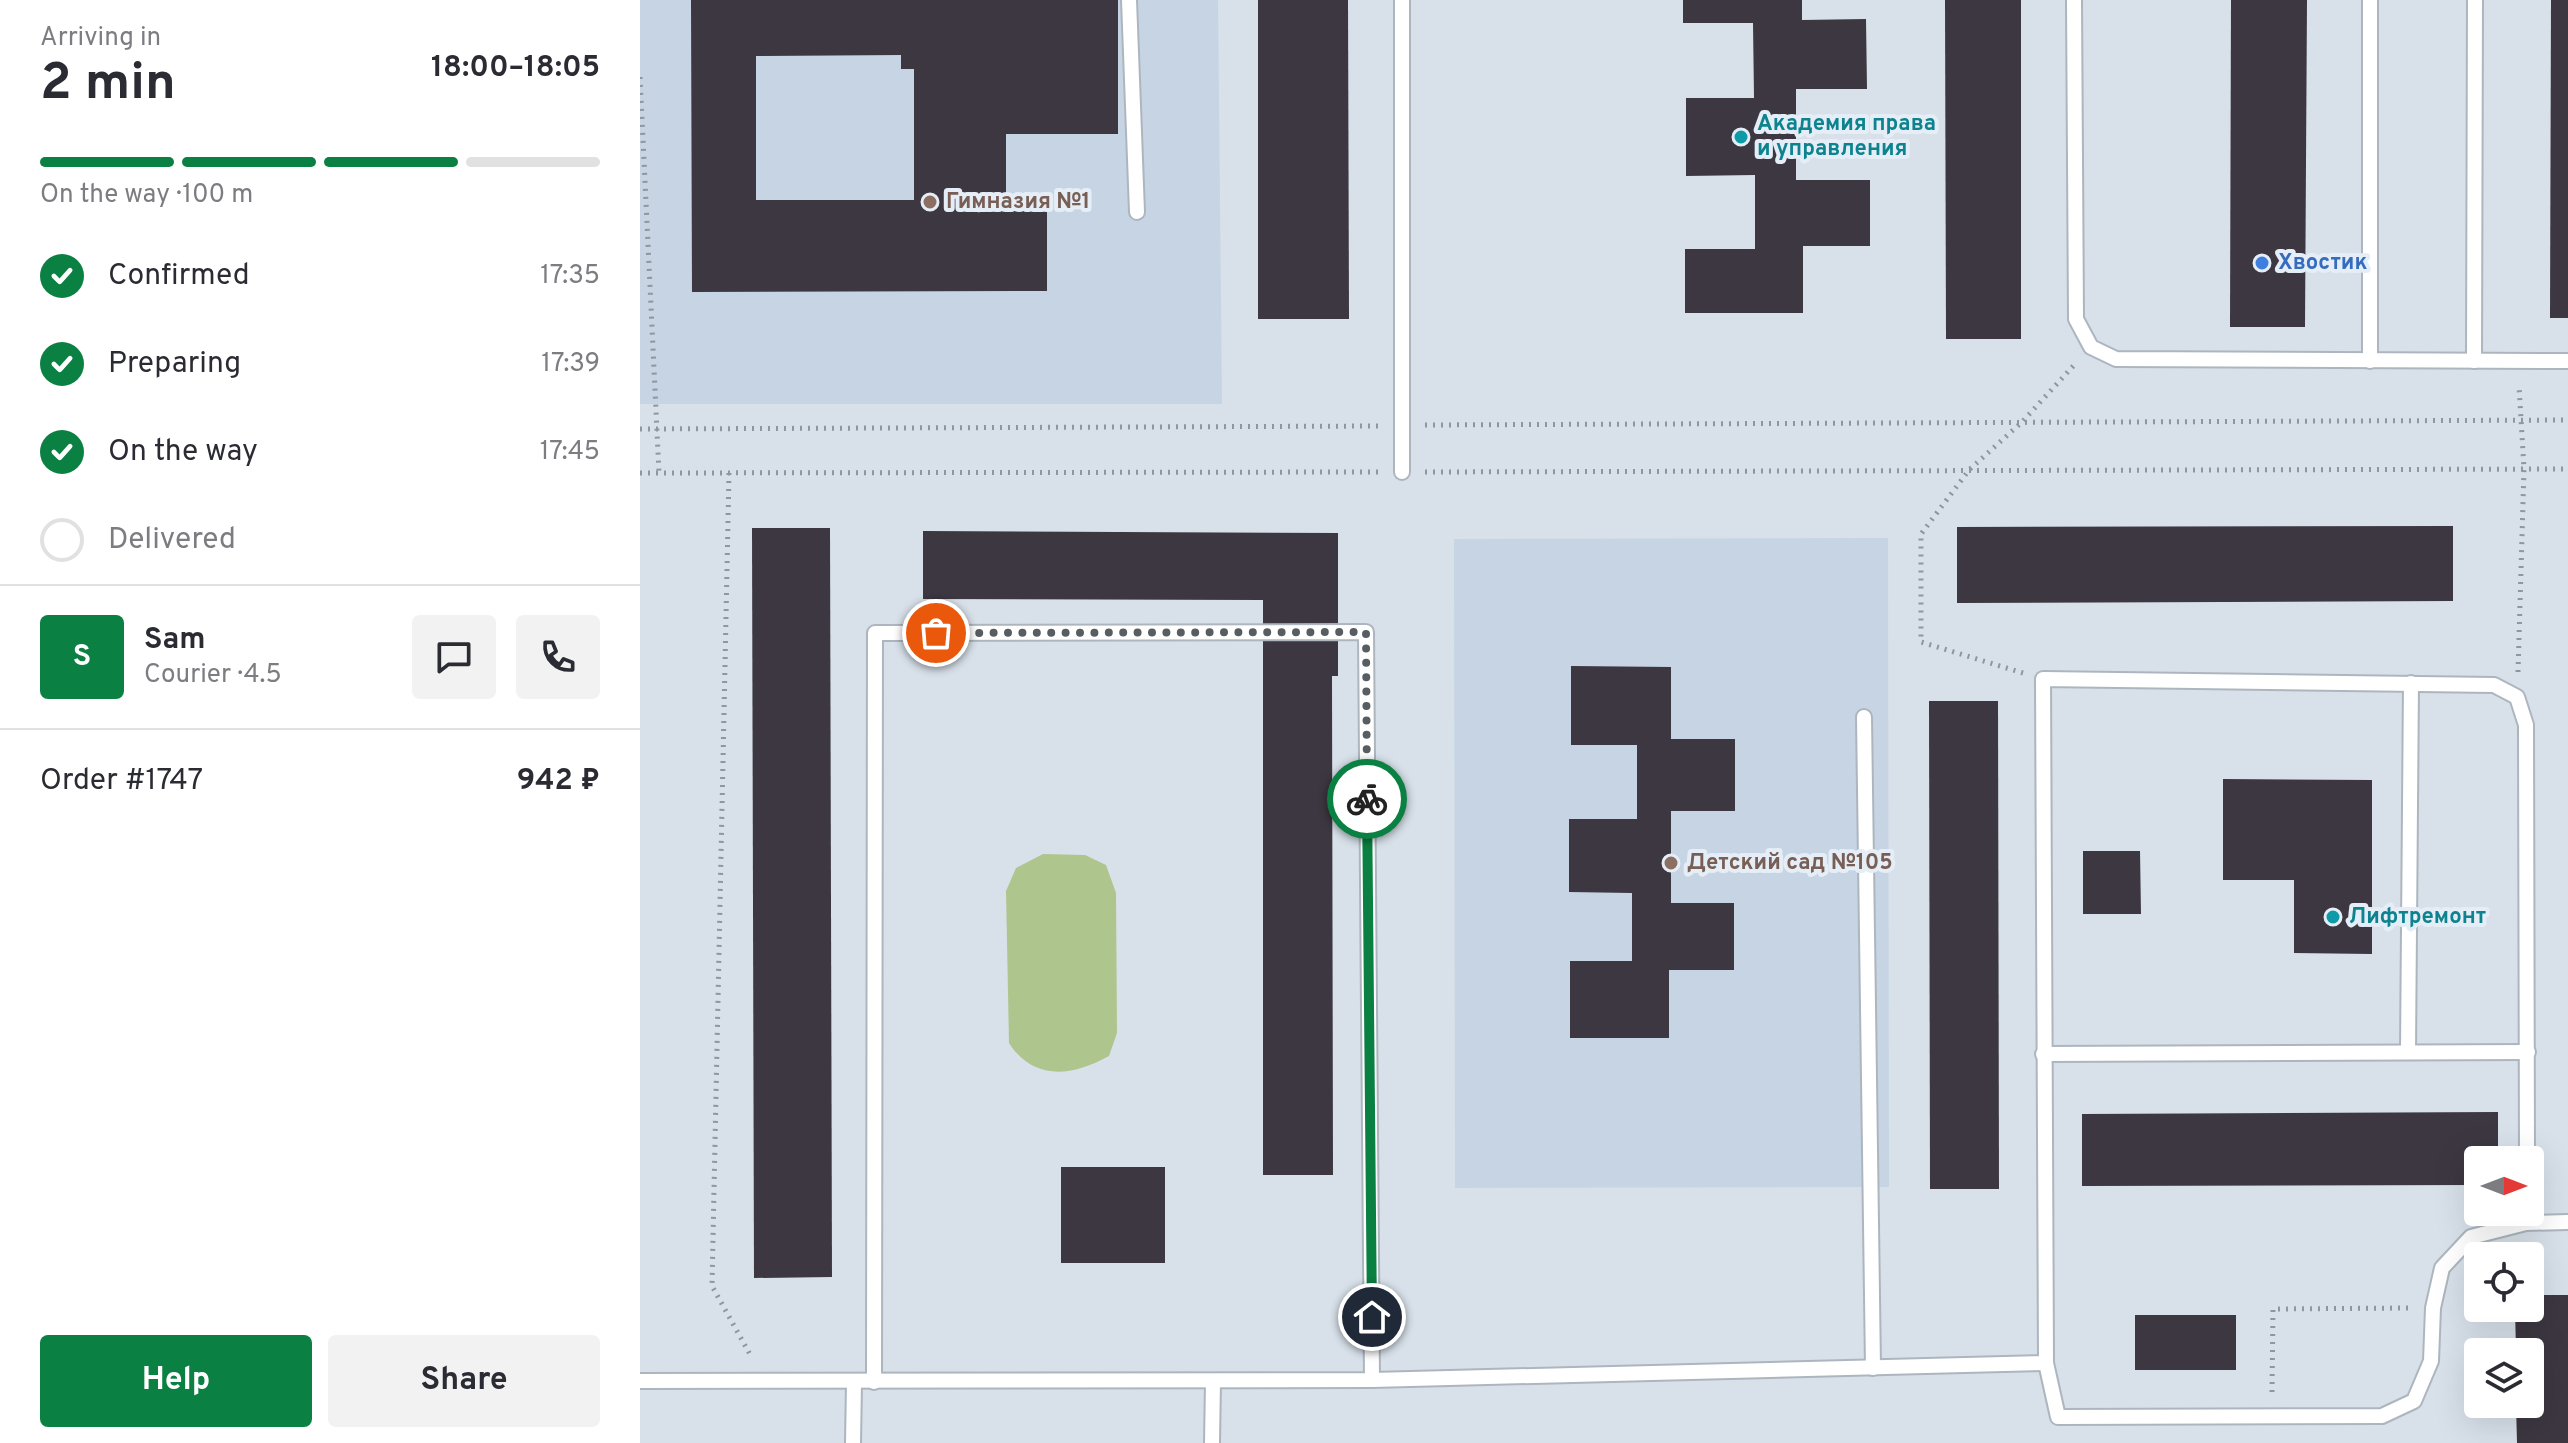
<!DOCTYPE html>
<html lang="en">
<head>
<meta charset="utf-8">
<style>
	body { margin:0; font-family:Overpass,sans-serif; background:#f2f2f3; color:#2b2b33; height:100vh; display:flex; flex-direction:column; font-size:30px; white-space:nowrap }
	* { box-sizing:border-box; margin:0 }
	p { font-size:26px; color:#7c7c81 }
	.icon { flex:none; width:44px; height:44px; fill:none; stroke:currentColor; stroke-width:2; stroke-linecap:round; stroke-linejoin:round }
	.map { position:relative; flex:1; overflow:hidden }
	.side { display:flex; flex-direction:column; background:#fff; width:640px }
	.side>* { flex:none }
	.needle { width:52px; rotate:90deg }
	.controls { position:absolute; left:1824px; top:1146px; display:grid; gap:16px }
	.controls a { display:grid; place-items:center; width:80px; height:80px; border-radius:8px; background:#fff; box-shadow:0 8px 32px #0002; font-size:40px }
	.pin { position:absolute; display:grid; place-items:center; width:68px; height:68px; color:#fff; margin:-34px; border:4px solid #fff; border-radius:50%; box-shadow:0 2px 8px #0007 }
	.courier { position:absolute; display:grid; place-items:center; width:80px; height:80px; margin:-40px; border:6px solid #0b8043; border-radius:50%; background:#fff; color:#222; box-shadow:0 2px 10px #0007 }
	.headline em { font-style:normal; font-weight:700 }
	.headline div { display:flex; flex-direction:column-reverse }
	.headline { display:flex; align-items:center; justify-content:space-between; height:136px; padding:0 40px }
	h1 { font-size:52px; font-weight:700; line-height:60px }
	.bar { display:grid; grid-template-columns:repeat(4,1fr); gap:12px 8px; align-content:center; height:96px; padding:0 40px }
	.bar i { height:10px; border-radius:6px; background:#e1e1e2 }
	.bar .active { background:#0b8043 }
	.bar p { grid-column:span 4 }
	.line { display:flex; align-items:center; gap:20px; padding:0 40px; border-top:2px solid #e1e1e2 }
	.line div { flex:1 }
	.round { display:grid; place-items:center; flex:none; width:84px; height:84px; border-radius:8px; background:#f2f2f3 }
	ol { padding:0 40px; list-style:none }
	li { display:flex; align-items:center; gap:24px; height:88px }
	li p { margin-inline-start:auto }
	li .icon { padding:8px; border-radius:50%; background:#0b8043; color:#fff; stroke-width:4 }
	li:last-child { color:#7c7c81 }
	li i { width:44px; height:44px; border:4px solid #e1e1e2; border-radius:50% }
	.button { display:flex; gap:16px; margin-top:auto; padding:16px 40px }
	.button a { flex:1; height:92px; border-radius:8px; background:#0b8043; color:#fff; font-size:32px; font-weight:700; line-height:92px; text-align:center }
	.button a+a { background:#f2f2f3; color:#2b2b33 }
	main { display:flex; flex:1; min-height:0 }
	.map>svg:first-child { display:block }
	.built { fill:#c6d4e3 }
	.green { fill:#aec58d }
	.building { fill:#3c3740; fill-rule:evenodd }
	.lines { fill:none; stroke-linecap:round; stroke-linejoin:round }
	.service-casing { stroke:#adb6bf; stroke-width:18 }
	.path { stroke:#8f969d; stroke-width:5; stroke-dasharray:2 6; stroke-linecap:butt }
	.service { stroke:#fff; stroke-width:14 }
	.done { stroke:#585d62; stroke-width:8; stroke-dasharray:0 14.4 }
	.route { stroke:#0b8043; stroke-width:10 }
	.culture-dot { fill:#0f9aa8; stroke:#e5eef7; stroke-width:3 }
	.education-dot { fill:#8d6e63; stroke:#e5eef7; stroke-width:3 }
	.shop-dot { fill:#3f7fe0; stroke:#e5eef7; stroke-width:3 }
	.labels { text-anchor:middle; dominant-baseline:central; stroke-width:8; stroke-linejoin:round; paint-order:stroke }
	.culture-label { font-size:22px; font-weight:bold; fill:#0d838f; stroke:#e5eef7; text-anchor:start }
	.education-label { font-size:22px; font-weight:bold; fill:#785e54; stroke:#e5eef7; text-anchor:start }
	.shop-label { font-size:22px; font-weight:bold; fill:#366cbe; stroke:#e5eef7; text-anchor:start }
</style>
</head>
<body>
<main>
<section class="side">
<div class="headline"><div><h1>2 min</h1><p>Arriving in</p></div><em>18:00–18:05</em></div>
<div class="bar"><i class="active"></i><i class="active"></i><i class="active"></i><i></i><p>On the way · 100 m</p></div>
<ol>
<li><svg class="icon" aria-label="check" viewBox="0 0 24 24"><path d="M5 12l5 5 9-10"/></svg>Confirmed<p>17:35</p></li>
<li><svg class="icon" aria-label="check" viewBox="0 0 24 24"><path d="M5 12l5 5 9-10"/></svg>Preparing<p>17:39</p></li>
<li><svg class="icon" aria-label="check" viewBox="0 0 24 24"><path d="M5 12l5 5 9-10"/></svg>On the way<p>17:45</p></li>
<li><i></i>Delivered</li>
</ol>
<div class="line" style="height:144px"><b class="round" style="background:#0b8043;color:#fff">S</b><div><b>Sam</b><p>Courier · 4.5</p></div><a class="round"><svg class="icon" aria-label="chat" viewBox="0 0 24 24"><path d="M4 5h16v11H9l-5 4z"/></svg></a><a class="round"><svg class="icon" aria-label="phone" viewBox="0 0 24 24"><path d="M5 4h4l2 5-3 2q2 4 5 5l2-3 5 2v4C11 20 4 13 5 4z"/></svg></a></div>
<div class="line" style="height:104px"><div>Order #1747</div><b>942 ₽</b></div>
<div class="button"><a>Help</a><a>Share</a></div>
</section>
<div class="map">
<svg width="1928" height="1443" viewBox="0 0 1928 1443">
	<rect width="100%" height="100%" fill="#d8e1ea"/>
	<!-- built -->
	<g class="built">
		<polygon points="0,0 578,0 582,404 0,404"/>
		<polygon points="1248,538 1249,1187 815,1188 814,539"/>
	</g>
	<!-- green -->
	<path class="green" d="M403,854L445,855L466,865L476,893L477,1033L469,1056C433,1076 394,1082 369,1043L366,891L376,868Z"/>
	<!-- building -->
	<g class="building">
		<path d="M51,0H478V134H366V200H407V291L52,292ZM261,55V69H274V200H116V56Z"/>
		<polygon points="618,0 708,0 709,319 618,319"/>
		<polygon points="1043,0 1162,0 1162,20 1226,19 1227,89 1156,89 1156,180 1230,180 1230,246 1163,246 1163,313 1045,313 1045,249 1115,249 1115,175 1046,176 1046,98 1114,98 1113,23 1043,23"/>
		<polygon points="1305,0 1381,0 1381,339 1306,339"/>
		<polygon points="1591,0 1667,0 1665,327 1590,327"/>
		<polygon points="1911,0 1928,0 1928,318 1910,318"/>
		<polygon points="1813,526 1813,601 1317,603 1317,527"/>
		<polygon points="112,528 190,528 192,1277 114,1278"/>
		<polygon points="283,531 698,533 698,676 692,676 693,1175 623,1175 623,600 283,599"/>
		<polygon points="931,666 1031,667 1031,739 1095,739 1095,811 1031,811 1031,903 1094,903 1094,970 1029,970 1029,1038 930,1038 930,961 992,961 992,893 929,892 929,819 997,819 997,745 931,745"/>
		<polygon points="1289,701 1358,701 1359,1189 1290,1189"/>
		<polygon points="1583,779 1732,780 1732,954 1654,953 1654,880 1583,880"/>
		<polygon points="1443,851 1500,851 1501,914 1443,914"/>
		<polygon points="1858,1112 1858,1160 1838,1160 1838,1185 1442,1186 1442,1114"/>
		<rect x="421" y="1167" width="104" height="96"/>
		<polygon points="1890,1295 1928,1295 1928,1443 1877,1443 1876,1404 1890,1404 1890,1352 1876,1352 1875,1308 1890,1308"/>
		<rect x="1495" y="1315" width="101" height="55"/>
	</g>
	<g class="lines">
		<!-- service casing -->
		<g class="service-casing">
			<g id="service">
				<polyline points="489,0 497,212"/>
				<polyline points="1434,0 1436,319 1451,347 1476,359 1928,361"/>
				<polyline points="1730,0 1730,361"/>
				<polyline points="1834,361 1835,0"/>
				<polyline points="762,472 762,0"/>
				<polyline points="1224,717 1233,1368"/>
				<polyline points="1768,1052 1771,683"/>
				<polyline points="1403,1054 1888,1052"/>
				<polyline points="1406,1363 1418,1417 1742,1416 1774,1401 1791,1361 1793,1308 1802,1268 1831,1237 1886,1223 1928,1222"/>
				<polyline points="0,1381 732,1380 1406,1363 1403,679 1854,685 1877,697 1886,725 1887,1160"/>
				<polyline points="234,1382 235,633 726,632 732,1380"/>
				<polyline points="213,1443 214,1383"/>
				<polyline points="572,1443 573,1381"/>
			</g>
		</g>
		<!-- path -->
		<g class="path">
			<polyline points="0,77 19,473"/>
			<polyline points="785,425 1928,420"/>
			<polyline points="0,429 739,426"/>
			<polyline points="785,472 1928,469"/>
			<polyline points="0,473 739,472"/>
			<polyline points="89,473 72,1286 112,1358"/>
			<polyline points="1878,672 1884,469 1879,386"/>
			<polyline points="1383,673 1281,642 1281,534 1329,470 1382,422 1436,363"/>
			<polyline points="1632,1392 1633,1309 1768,1308"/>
		</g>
		<!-- service -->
		<use href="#service" class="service"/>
	</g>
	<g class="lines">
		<!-- done -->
		<polyline class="done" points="296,633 726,632 727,799"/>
		<!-- route -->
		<polyline class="route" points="727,799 732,1317"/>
	</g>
	<!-- markers -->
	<g class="culture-dot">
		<circle cx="1101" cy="137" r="8"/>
		<circle cx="1693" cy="917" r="8"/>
	</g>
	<g class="education-dot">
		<circle cx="290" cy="202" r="8"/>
		<circle cx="1031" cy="863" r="8"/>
	</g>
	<circle class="shop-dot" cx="1622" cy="263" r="8"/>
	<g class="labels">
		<!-- culture labels -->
		<g class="culture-label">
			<text x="1117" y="124">Академия права<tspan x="1117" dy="25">и управления</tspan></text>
			<text x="1709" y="917">Лифтремонт</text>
		</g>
		<!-- education labels -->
		<g class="education-label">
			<text x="306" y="202">Гимназия №1</text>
			<text x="1047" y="863">Детский сад №105</text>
		</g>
		<!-- shop labels -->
		<g class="shop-label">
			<text x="1638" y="263">Хвостик</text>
		</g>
	</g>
</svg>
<div class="controls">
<a><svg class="needle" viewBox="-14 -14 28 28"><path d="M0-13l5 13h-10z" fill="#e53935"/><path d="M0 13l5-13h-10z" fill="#7c7c81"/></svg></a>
<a><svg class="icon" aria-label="locate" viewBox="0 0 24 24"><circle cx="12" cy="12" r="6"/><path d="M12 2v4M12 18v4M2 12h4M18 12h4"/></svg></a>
<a><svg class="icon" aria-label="layers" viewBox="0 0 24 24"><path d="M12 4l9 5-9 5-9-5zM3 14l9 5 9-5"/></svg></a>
</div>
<div class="pin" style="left:296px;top:633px;background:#ea580c"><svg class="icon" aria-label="bag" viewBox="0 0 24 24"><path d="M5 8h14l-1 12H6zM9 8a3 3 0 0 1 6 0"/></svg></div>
<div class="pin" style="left:732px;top:1317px;background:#1f2937"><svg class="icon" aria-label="home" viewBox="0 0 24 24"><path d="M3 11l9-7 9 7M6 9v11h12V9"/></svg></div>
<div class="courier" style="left:727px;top:799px"><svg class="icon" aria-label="bike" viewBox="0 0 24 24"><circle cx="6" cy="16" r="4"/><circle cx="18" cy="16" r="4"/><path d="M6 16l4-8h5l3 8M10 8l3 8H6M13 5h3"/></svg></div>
</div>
</main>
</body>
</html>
